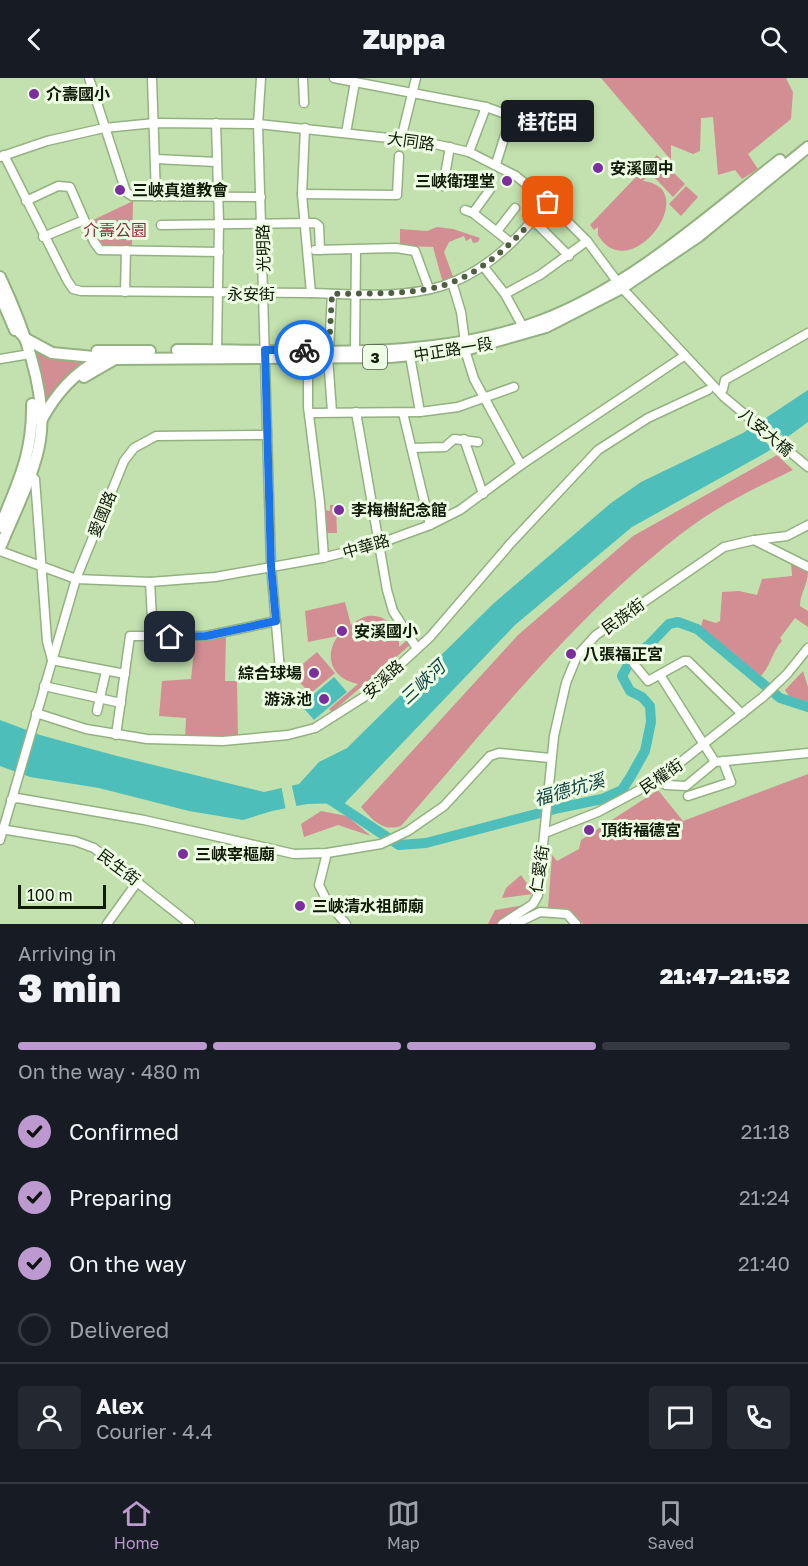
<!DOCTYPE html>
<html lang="en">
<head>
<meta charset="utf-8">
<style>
	body { margin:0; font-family:"Golos Text","Noto Sans TC",sans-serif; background:#242831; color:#f1f3f6; height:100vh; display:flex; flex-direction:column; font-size:22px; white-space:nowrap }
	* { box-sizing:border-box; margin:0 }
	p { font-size:20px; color:#9ea1a6 }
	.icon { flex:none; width:33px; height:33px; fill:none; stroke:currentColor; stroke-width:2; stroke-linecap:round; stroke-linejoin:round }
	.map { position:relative; height:846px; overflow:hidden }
	.sheet { display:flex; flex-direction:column; background:#171b24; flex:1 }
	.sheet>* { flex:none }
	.scale { position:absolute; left:18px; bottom:15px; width:88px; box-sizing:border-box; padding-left:6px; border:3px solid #0f1a07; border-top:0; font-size:16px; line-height:21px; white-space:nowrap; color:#0f1a07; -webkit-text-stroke:4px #edfde3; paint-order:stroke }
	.pin { position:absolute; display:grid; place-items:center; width:51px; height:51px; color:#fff; margin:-26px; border-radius:12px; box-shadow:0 3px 9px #0006 }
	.courier { position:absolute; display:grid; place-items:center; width:60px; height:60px; margin:-30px; border:4px solid #1a73e8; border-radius:50%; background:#fff; color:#222; box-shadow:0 2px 8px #0007 }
	.bubble { position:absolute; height:42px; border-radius:6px; background:#171b24; box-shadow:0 3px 9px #0003; font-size:20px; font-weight:800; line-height:42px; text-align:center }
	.headline em { font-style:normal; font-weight:800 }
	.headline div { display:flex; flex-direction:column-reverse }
	.headline { display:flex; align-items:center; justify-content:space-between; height:102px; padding:0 18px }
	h1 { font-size:39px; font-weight:800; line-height:45px }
	.bar { display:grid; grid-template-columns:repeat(4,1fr); gap:9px 6px; align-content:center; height:72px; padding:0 18px }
	.bar i { height:8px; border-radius:4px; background:#363941 }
	.bar .active { background:#bc9acf }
	.bar p { grid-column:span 4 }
	.line { display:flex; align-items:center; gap:15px; padding:0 18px; border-top:2px solid #363941 }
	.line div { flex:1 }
	.round { display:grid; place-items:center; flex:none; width:63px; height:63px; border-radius:6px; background:#242831 }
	ol { padding:0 18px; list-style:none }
	li { display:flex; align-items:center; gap:18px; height:66px }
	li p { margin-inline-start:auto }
	li .icon { padding:6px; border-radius:50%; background:#bc9acf; color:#111; stroke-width:4 }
	li:last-child { color:#9ea1a6 }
	li i { width:33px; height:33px; border:3px solid #363941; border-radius:50% }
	header { display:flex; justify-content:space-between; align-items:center; height:78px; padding:0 18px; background:#171b24; font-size:27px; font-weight:800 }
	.tabs { display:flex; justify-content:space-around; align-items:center; height:84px; border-top:2px solid #363941; background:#171b24; font-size:16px; color:#9ea1a6 }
	.tabs a { display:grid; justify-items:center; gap:3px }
	.tabs .active { color:#bc9acf }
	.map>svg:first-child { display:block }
	.green { fill:#d38e94 }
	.water { fill:#4ebebb }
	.pier { fill:#c2e1ae }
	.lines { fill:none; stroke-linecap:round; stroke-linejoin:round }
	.river { stroke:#4ebebb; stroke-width:10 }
	.minor-casing { stroke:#94b281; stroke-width:11 }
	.major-casing { stroke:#94b281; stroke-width:14 }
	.minor { stroke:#fff; stroke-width:8 }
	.major { stroke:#fff; stroke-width:10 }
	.done { stroke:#4e6041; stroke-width:6; stroke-dasharray:0 10.8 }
	.route { stroke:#1a73e8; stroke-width:8 }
	.poi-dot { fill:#7c2e9f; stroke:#edfde3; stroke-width:2 }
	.labels { text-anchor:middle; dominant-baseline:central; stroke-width:6; stroke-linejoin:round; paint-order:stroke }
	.shield { fill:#edfde3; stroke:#525e49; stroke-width:1.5 }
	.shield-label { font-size:15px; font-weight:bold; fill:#0f1a07 }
	.poi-label { font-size:16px; font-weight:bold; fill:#0f1a07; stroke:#edfde3; text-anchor:start }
	.street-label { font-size:16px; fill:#0f1a07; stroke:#edfde3 }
	.park-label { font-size:16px; fill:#8c2b3d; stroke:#edfde3 }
	.water-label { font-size:18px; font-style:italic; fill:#0f4241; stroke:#edfde3 }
</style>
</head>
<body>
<header><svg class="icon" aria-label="back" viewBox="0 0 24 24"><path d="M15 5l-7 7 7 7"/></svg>Zuppa<svg class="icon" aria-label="search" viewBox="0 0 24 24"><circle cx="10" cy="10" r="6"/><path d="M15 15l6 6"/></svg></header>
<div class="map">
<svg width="808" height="846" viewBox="0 0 808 846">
	<rect width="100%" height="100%" fill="#c2e1ae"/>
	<!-- green -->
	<g class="green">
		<polygon points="601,0 786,0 793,14 791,41 748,76 758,91 742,101 735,92 718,97 713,39 701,40 700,73 693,76 671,67 671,82"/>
		<path d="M657,77L662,82L643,103C704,110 630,211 598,157V149L594,152L590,147Z"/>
		<polygon points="665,86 685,106 673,119 653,98"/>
		<polygon points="686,108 698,119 681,138 669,126"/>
		<polygon points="133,123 132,168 103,168 89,144"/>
		<polygon points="437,149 453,151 480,160 478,164 473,165 471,160 466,163 464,158 449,164 444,174 454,201 443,205 433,169 400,168 400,151 427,153"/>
		<polygon points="31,269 55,280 91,282 67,298 42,332"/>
		<path d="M777,377L793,392C758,409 721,426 689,450C580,531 491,646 401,748C382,754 373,742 361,729L518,557L633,458Z"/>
		<polygon points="330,427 336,427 337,455 326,455 325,432 330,433"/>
		<path d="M791,484L808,493C808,507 800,515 800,528L808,533V549L795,540L780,560L782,563C772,574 772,585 761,598L701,549L703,541L716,545L720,543L722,514L739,513L757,517L762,501L792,498Z"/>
		<path d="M345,524L351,547C356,543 362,539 368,538C386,535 401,553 399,569L406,563L410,567L332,634L329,631L358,606C332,601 323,578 338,558L308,564L305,533Z"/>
		<polygon points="226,558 225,603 237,603 238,660 185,661 186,640 159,638 162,603 191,601 195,563"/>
		<polygon points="317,574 335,595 310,616 292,595"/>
		<polygon points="803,593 808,609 808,624 789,618 785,612"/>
		<polygon points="808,696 808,846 583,846 569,831 548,830 552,777 557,783 579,771 581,762 658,712 683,743"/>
		<polygon points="321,733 347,738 371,758 338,747 304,759 301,746"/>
		<polygon points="521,797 528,807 534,808 533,816 502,820 506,810"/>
		<polygon points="525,827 497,846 488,846 495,832"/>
	</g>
	<!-- water -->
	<g class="water">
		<polygon points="808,312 808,344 767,374 632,449 515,547 345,725 307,726 272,733 243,742 189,733 99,710 30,699 0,688 0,642 40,657 117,678 264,714 299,706 319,684 347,670 494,525 611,425 641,404 743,355"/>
		<polygon points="334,599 347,614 314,642 301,627"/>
	</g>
	<!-- pier -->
	<g class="pier">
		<polygon points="761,340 789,363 775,372 747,349"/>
		<polygon points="291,704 297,731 286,733 281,707"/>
	</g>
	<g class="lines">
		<!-- river -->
		<polyline class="river" points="323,717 399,767 426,765 559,730 602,721 622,712 631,698 645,673 651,644 650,628 642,619 630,613 622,598 633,578 649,567 669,546 678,544 697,551 780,620 808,629"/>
		<!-- minor casing -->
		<g class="minor-casing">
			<g id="minor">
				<polyline points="89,0 126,114 132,118 261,119"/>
				<polyline points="152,0 156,118"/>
				<polyline points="261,0 258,46 271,488 280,592"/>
				<polyline points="303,0 304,25"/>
				<polyline points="334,0 486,29"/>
				<polyline points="216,45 219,144 217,272"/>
				<polyline points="305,50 302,116 311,215"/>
				<polyline points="346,55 355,4"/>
				<polyline points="401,61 416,0"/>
				<polyline points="469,74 486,29 511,38 496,86"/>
				<path d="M4,77L67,202L73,211L81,213C157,214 234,214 310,215C353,216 401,221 442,208C487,194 520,159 548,124"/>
				<polyline points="0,79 47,63 104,50 155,45 258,46 426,64 469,74 516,98 548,124 587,163 622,210 724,319 808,389"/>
				<polyline points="156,81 216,84"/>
				<polyline points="443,108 450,69"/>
				<polyline points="302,116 397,117 399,78"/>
				<polyline points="26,123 58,108 70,109 94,164 100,172 219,174"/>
				<polyline points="465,132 473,135 511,165"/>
				<polyline points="473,135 491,110"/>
				<polyline points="533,142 569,178"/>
				<polyline points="161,147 315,145 319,148 320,172"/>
				<polyline points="497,153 515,130"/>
				<polyline points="43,159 84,142"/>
				<polyline points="315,172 396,170 415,173 429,211"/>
				<polyline points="483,188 505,216 523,249"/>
				<polyline points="452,204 461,234 465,264"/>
				<polyline points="125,214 126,172"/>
				<polyline points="505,216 540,197 587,163"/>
				<polyline points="329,272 332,216"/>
				<polyline points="355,272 356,172"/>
				<polyline points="465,272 474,301 521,387"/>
				<polyline points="410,278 420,334"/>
				<polyline points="308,279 308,329 320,424 324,480"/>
				<polyline points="328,279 332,334"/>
				<polyline points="0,281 24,277"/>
				<polyline points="723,311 725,302 808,255"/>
				<polyline points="356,334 387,512 393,533 416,569"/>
				<polyline points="310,335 420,334 458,329 514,309"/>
				<polyline points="403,335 430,447"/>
				<polyline points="464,361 483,416"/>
				<polyline points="412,370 445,369 454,361 478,364"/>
				<polyline points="29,396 35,401 47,563 52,582 125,596"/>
				<polyline points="755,462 787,458 808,447"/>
				<polyline points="0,473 76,501 150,504 215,499 322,480 378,466 430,447 460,432 521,387 684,278"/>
				<polyline points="150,504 153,559"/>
				<polyline points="634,586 648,603 684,583 688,583 742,636"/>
				<polyline points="660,597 715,684 808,675"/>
				<polyline points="44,608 121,625"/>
				<polyline points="97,633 106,593"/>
				<polyline points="36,635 86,651 147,661 223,663 288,657 315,650 367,617 430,559 510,466 598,372 648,340 708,312"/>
				<polyline points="116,657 130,558 206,558 276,543"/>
				<polyline points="658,702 666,707 686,708 715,684"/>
				<polyline points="688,718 731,704 723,683"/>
				<polyline points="11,722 17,720 144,742 294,776 327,775 381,766 408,753 444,728 490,678 499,675 550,680"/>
				<polyline points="0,751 75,763 94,770 190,846"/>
				<polyline points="545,755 598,734 658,702 763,619 787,596 808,570"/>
				<polyline points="0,762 76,501 124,383 134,370 156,358 267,357"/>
				<polyline points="327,775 319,807 327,823 346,846"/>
				<polyline points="107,846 138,803"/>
				<polyline points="502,846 533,826 538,817 554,658 566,605 577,578 596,557 724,469 754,462 808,489"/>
				<polyline points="515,846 540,834 567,836 576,846"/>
			</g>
		</g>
		<!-- major casing -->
		<g class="major-casing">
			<g id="major">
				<path d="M0,199C21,244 48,312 40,362C35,396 13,437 0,470"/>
				<polyline points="0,217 15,252"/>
				<polyline points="13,247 26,261 52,275 115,281 390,279 465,272 546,249 622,210 699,158 808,69"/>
				<path d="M177,272C297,271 430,286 543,242C633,207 705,140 780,82"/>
				<polyline points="97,273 150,273"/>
				<polyline points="84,299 115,281"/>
				<path d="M41,343C56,315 74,295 102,280"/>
				<path d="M0,449C18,404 33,376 32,326"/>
			</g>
		</g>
		<!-- minor -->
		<use href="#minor" class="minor"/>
		<!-- major -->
		<use href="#major" class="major"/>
	</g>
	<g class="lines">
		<!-- done -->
		<path class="done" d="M304,272H329L332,216C364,215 396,217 428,211C479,202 517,162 548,124"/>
		<!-- route -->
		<polyline class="route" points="170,559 206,558 276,543 271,488 265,272 304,272"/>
	</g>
	<!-- markers -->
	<g class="poi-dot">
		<circle cx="34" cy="16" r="6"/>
		<circle cx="598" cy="90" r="6"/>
		<circle cx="507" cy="103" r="6"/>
		<circle cx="120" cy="112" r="6"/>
		<circle cx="339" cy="432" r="6"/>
		<circle cx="342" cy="553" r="6"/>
		<circle cx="571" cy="576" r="6"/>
		<circle cx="314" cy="595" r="6"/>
		<circle cx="324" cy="621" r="6"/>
		<circle cx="589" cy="752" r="6"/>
		<circle cx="183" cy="776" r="6"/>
		<circle cx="300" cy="828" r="6"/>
	</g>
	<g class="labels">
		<!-- shield labels -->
		<rect class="shield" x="363" y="267" width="24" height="24" rx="4.5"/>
		<g class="shield-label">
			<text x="375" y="279">3</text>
		</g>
		<!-- poi labels -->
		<g class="poi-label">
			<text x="46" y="16">介壽國小</text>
			<text x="610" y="90">安溪國中</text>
			<text x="495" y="103" text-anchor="end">三峽衛理堂</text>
			<text x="132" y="112">三峽真道教會</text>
			<text x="351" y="432">李梅樹紀念館</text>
			<text x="354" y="553">安溪國小</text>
			<text x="583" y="576">八張福正宮</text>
			<text x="302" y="595" text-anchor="end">綜合球場</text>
			<text x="312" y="621" text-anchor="end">游泳池</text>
			<text x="601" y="752">頂街福德宮</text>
			<text x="195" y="776">三峽宰樞廟</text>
			<text x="312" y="828">三峽清水祖師廟</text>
		</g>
		<!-- street labels -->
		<g class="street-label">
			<text transform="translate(411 63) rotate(8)">大同路</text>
			<text transform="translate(263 170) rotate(-91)">光明路</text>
			<text x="251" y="216">永安街</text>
			<text transform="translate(453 271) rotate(-9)">中正路一段</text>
			<text transform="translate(766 354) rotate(40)">八安大橋</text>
			<text transform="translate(102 436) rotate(-68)">愛國路</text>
			<text transform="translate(366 468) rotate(-16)">中華路</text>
			<text transform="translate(623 538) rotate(-36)">民族街</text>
			<text transform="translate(383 601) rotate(-43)">安溪路</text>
			<text transform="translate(661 698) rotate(-34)">民權街</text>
			<text transform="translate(119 789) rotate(37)">民生街</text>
			<text transform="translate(539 791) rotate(-81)">仁愛街</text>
		</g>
		<!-- park labels -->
		<g class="park-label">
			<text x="115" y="152">介壽公園</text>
		</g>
		<!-- water labels -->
		<g class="water-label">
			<text transform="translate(422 604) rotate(-43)">三峽河</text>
			<text transform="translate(569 711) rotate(-16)">福德坑溪</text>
		</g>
	</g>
</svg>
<div class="scale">100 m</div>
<div class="pin" style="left:548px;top:124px;background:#ea580c"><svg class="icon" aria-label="bag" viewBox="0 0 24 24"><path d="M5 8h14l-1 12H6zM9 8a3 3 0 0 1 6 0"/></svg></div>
<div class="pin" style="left:170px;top:559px;background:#1f2937"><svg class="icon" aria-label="home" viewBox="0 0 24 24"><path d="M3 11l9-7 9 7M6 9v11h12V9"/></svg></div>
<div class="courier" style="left:304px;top:272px"><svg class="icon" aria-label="bike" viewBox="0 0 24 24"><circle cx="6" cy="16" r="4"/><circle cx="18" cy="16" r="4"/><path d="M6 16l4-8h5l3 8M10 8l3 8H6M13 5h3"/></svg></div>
<div class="bubble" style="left:501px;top:22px;width:93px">桂花田</div>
</div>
<section class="sheet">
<div class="headline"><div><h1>3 min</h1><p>Arriving in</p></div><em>21:47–21:52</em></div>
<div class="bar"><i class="active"></i><i class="active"></i><i class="active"></i><i></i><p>On the way · 480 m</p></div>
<ol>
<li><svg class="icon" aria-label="check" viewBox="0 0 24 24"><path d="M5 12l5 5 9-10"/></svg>Confirmed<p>21:18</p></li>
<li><svg class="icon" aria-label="check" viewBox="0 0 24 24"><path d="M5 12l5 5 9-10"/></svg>Preparing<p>21:24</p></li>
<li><svg class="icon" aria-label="check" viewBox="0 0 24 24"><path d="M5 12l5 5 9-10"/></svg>On the way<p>21:40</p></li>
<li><i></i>Delivered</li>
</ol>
<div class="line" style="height:108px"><a class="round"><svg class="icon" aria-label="person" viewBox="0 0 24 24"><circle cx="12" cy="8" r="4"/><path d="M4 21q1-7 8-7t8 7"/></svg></a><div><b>Alex</b><p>Courier · 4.4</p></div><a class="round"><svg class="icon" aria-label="chat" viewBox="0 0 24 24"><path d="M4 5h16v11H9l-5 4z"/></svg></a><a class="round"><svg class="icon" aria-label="phone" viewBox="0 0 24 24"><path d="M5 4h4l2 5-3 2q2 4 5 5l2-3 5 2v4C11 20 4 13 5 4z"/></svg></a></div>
</section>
<nav class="tabs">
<a class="active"><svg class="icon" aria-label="home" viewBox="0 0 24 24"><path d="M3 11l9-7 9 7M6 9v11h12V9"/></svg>Home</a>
<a><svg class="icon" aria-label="map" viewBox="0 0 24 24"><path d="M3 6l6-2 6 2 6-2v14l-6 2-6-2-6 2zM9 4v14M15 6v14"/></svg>Map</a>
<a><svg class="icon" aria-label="saved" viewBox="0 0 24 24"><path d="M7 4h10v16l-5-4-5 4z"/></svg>Saved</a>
</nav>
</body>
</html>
